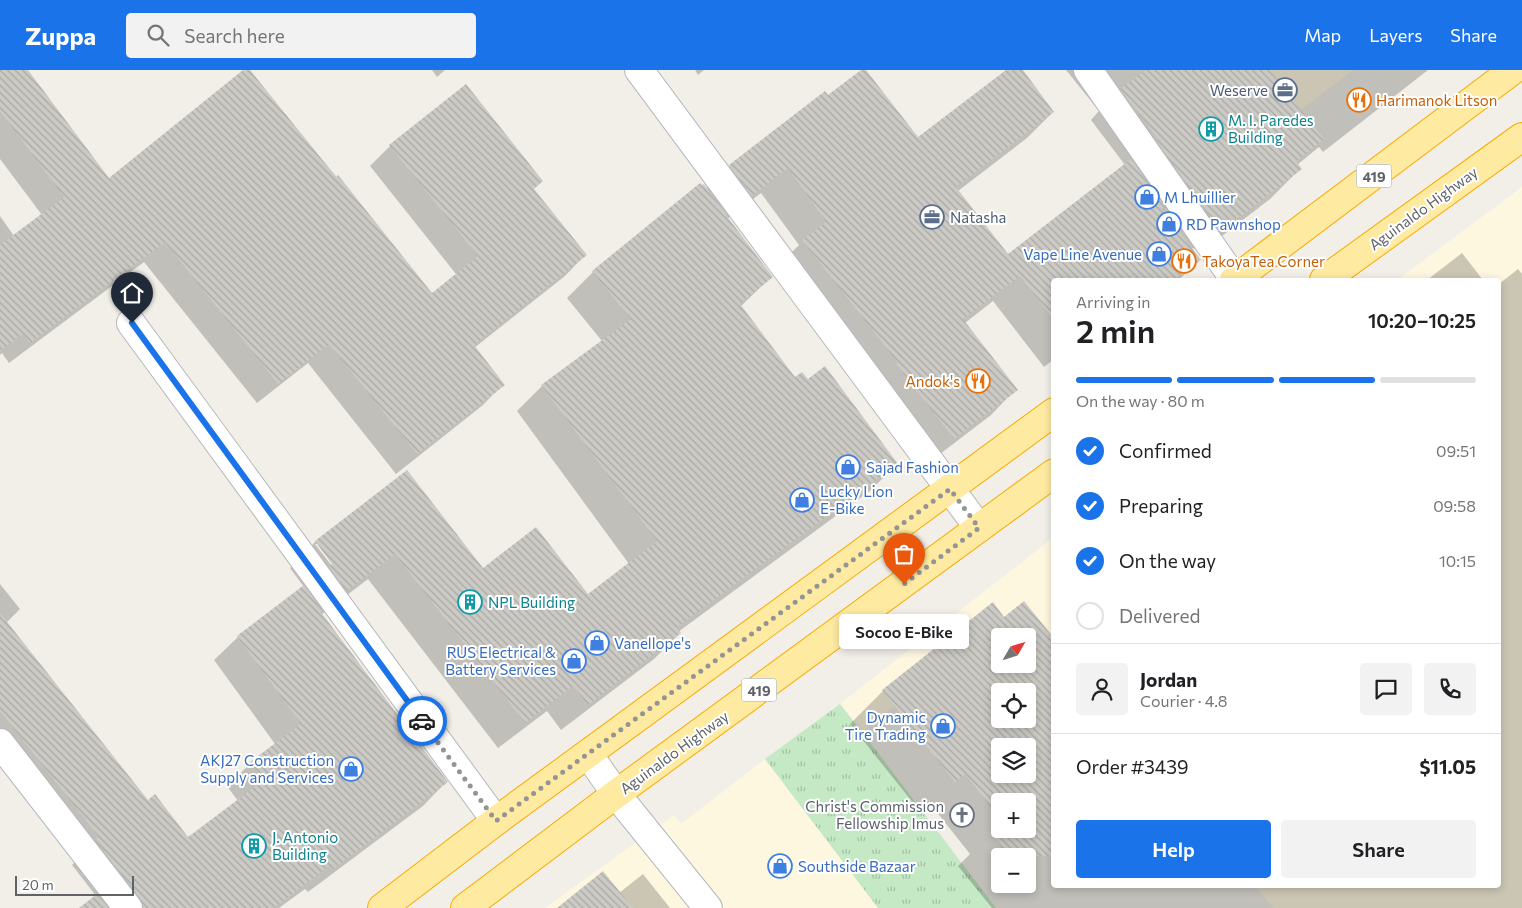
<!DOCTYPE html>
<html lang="en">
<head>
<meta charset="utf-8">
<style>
	body { margin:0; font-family:Commissioner,sans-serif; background:#f2f2f2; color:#202124; height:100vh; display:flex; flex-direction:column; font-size:19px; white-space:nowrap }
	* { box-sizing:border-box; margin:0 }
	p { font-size:16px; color:#757577 }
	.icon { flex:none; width:28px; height:28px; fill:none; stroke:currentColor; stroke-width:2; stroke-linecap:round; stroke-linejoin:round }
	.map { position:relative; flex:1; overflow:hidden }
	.sheet { position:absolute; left:1051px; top:208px; width:450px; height:610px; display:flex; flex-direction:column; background:#fff; border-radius:5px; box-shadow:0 2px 8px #0003 }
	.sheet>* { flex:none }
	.needle { width:32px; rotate:51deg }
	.tools { position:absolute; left:991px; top:558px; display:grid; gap:10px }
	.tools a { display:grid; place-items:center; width:45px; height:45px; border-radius:5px; background:#fff; box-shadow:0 2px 8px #0003; font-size:25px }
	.scale { position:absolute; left:15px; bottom:12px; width:119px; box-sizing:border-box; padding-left:5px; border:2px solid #5f6368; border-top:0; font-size:14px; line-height:18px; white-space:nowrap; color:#5f6368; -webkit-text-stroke:4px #fff; paint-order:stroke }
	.pin { position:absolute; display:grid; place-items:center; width:42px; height:42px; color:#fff; margin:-51px -21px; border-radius:50% 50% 50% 0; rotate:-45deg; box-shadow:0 0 5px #0007 }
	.pin .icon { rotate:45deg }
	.courier { position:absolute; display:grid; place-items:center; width:50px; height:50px; margin:-25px; border:4px solid #1a73e8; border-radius:50%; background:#fff; color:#222; box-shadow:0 1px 6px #0007 }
	.bubble { position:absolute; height:35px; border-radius:5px; background:#fff; box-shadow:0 2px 8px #0003; font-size:16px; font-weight:600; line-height:35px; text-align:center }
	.overview em { font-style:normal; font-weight:600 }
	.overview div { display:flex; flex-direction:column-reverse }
	.overview { display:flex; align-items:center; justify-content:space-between; height:85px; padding:0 25px }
	h1 { font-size:32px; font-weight:600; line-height:38px }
	.bar { display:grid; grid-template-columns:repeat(4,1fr); gap:8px 5px; align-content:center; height:60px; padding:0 25px }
	.bar i { height:6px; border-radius:4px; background:#e0e0e0 }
	.bar .current { background:#1a73e8 }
	.bar p { grid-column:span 4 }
	.line { display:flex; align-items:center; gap:12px; padding:0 25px; border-top:1px solid #e0e0e0 }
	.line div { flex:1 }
	.round { display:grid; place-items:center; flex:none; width:52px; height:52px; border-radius:5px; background:#f2f2f2 }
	ol { padding:0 25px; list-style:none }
	li { display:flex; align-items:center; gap:15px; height:55px }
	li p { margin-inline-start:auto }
	li .icon { padding:5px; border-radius:50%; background:#1a73e8; color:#fff; stroke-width:4 }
	li:last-child { color:#757577 }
	li i { width:28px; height:28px; border:2px solid #e0e0e0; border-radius:50% }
	.cta { display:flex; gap:10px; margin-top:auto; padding:10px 25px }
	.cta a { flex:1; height:58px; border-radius:5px; background:#1a73e8; color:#fff; font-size:20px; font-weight:600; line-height:58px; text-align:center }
	.cta a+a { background:#f2f2f2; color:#202124 }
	header { display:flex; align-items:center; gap:30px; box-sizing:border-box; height:70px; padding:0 25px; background:#1a73e8; color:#fff }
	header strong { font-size:24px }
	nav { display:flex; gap:28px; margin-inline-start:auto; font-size:18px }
	.search { width:350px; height:45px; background:#f2f2f2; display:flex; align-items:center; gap:12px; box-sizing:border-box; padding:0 18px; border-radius:5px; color:#757577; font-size:19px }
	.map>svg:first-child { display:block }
	.commercial { fill:#fef7e0; fill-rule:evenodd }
	.grass { fill:url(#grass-tufts) }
	.shadow { fill:#0003; fill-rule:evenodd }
	.building { fill:url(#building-back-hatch); fill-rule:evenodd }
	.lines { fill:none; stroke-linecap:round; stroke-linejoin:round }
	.minor-casing { stroke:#b5b8bc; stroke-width:30 }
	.trunk-casing { stroke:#f9ab00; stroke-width:30 }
	.minor { stroke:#fff; stroke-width:28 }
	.trunk { stroke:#feeaa1; stroke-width:28 }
	.done { stroke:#929495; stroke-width:5; stroke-dasharray:0 9 }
	.route { stroke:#1a73e8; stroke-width:6 }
	.labels { text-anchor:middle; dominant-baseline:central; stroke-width:4; stroke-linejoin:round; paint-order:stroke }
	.shield { fill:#fff; stroke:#8f9295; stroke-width:1 }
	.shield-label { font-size:14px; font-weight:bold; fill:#5f6368 }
	.service-label { font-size:15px; fill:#4e5e75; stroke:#fff; text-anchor:end }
	.food-label { font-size:15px; fill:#c56008; stroke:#fff; text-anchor:start }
	.culture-label { font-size:15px; fill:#0d838f; stroke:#fff; text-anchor:start }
	.shop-label { font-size:15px; fill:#366cbe; stroke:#fff; text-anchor:start }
	.street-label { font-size:15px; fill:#5f6368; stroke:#fff }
	.worship-label { font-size:15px; fill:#5b616d; stroke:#fff; text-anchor:end }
</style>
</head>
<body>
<header>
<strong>Zuppa</strong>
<div class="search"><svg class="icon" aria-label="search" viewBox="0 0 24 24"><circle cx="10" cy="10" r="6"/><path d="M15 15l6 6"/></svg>Search here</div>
<nav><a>Map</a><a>Layers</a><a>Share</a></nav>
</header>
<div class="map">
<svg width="1522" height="838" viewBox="0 0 1522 838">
	<defs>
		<pattern id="grass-tufts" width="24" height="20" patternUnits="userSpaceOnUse" patternTransform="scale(1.25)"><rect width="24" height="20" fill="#c5e8c5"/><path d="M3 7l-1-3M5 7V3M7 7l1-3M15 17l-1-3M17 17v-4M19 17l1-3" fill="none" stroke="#a3c0a4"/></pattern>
		<pattern id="building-back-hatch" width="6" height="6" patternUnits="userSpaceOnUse" patternTransform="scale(1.25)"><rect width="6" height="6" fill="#cccac5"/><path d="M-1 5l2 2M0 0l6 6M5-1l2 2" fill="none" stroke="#a9a8a4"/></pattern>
	</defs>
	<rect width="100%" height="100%" fill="#f1efe8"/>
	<!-- commercial -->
	<g class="commercial">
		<polygon points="1228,0 1353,0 1275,60"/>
		<polygon points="1522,117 1522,838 1273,838 1254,815 1499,815 1499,210 1397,210"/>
		<path d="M1054,467V633L955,712L894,636L862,662L840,634ZM1000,566H1028V594H1000ZM1000,621H1028V649H1000Z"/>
		<polygon points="765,689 878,838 545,838 674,745 681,754"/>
	</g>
	<!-- grass -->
	<polygon class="grass" points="840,634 862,662 996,838 878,838 765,689"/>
	<!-- shadow -->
	<g class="shadow">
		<polygon points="0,0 27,0 109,110 245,0 249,0 432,224 456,204 370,96 390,76 533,120 585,185 565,206 474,278 503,314 483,335 396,404 308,293 257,333 144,192 9,293 2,283 0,285 0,146 14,166 42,145 0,89"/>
		<polygon points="432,0 445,0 437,7"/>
		<polygon points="695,0 704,0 698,5"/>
		<path d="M863,0L918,69L1009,0H1021L1053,42L1027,68L958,121L1008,186L1125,95L1091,50L1099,41L1066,0H1428L1323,82L1319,77L1297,95L1300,99L1270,129L1209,176L1202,180L1191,178L1199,189L1179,210H1054V289L1044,297L993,231L965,253L1016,319L991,345L927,394L777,197L799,175L761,123L727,149L771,207L740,237L795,309L897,394L871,420L678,562L680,563L654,589L561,660L547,641L498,678L368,509L321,545L446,712L423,736L308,822L305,819L279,838H81L96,826L72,795L76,791L0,694V514L20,539L6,553L147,732L187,769L238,731L227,716L251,693L275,674L214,590L238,567L304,517L290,498L315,472L407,402L482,500L588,526L629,494L517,341L542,316L602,271L567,228L593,202L700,115L706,119L730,96ZM315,474H318L337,498L335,500Z"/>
		<polygon points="1462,183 1483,210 1427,210"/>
		<path d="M1518,199L1522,204V838H992L958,796L970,784L932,736L922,744L850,654L883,621L992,533L1004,549L1054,570V815H1499V214ZM1000,566H1028V594H1000ZM1000,621H1028V649H1000ZM1000,676H1028V704H1000ZM1000,731H1028V759H1000ZM1000,786H1028V814H1000Z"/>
		<polygon points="643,804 670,838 559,838 619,823"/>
	</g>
	<!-- building -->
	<g class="building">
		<polygon points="0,0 28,0 109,108 243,0 250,0 336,107 338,105 432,223 478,186 389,75 466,14 543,111 534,119 587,185 474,275 505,315 417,384 329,274 278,314 165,172 30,273 23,264 0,281 0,175 64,127 0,41"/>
		<polygon points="861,0 866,0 918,67 1006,0 1023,0 1054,42 956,117 1008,184 1131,89 1166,138 1161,138 1201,190 1174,210 1054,210 1054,250 1020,206 963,249 1018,320 954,369 896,294 898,293 802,170 826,152 788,98 752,126 729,95 825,21 828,25"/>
		<polygon points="1146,0 1270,0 1324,69 1296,91 1302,99 1241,146 1233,150 1209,146 1156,70 1158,69 1120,19"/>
		<polygon points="700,113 702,115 704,114 727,145 726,145 773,207 740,234 795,307 802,302 808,309 825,296 898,394 677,557 681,563 588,635 573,616 525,653 395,484 347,521 329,497 332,494 315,471 407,400 483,498 536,457 588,524 657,471 541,315 631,249 592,201"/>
		<polygon points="304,515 322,540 320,541 448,712 332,800 329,796 274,838 143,838 140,828 95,770 99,767 0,641 0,543 148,730 155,724 188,767 264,710 250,692 301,654 237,566"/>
		<path d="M1024,531L1054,568V786H1009L990,763L1000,755V759H1028V731H1000V749L965,704L955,712L882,620L993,532L1004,547ZM1000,566H1028V594H1000ZM1000,621H1028V649H1000ZM1000,676H1028V704H1000Z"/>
		<polygon points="603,801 633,838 557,838"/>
		<polygon points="97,824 108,838 79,838"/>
	</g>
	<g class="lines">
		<!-- minor casing -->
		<g class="minor-casing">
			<g id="minor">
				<polyline points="639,0 979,458"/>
				<polyline points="1088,0 1235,210"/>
				<polyline points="131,253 496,751"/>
				<polyline points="0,673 128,838"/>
				<polyline points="588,684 616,724 708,838"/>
			</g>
		</g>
		<!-- trunk casing -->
		<g class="trunk-casing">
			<g id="trunk">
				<polyline points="1234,210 1513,0"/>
				<polyline points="1324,210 1522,67"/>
				<polyline points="382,838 496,751 1054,342"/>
				<polyline points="465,838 616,724 1054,403"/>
			</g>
		</g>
		<!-- minor -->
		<use href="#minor" class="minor"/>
		<!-- trunk -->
		<use href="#trunk" class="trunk"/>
	</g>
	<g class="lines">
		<!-- done -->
		<polyline class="done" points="422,651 496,751 950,419 979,458 904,514"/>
		<!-- route -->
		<polyline class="route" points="132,253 422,651"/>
	</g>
	<!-- icons -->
	<defs>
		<g id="office-ring" transform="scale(1.25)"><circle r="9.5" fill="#fff" stroke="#5c6f8a" stroke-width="1.5"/><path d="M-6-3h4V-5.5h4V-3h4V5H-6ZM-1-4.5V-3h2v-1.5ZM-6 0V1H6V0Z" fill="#5c6f8a"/></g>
		<g id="restaurant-ring" transform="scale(1.25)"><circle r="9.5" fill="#fff" stroke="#e8710a" stroke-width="1.5"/><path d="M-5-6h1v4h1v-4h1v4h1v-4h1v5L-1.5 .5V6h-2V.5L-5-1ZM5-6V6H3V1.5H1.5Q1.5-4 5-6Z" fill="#e8710a"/></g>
		<g id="building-ring" transform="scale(1.25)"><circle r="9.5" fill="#fff" stroke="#0f9aa8" stroke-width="1.5"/><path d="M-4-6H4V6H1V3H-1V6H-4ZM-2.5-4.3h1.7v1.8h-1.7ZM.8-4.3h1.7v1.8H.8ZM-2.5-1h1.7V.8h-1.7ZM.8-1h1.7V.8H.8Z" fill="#0f9aa8"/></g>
		<g id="shop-ring" transform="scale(1.25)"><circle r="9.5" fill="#fff" stroke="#3f7fe0" stroke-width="1.5"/><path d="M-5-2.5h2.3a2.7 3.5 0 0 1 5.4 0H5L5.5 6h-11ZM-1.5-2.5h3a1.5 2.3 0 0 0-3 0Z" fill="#3f7fe0"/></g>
		<g id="church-ring" transform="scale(1.25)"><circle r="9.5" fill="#fff" stroke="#6b7280" stroke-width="1.5"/><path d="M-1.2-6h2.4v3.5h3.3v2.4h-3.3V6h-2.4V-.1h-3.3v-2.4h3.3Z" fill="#6b7280"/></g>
	</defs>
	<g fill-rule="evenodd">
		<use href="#office-ring" x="1285" y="20"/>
		<use href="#restaurant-ring" x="1359" y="30"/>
		<use href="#building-ring" x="1211" y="59"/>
		<use href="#shop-ring" x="1147" y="127"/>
		<use href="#office-ring" x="932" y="147"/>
		<use href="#shop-ring" x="1169" y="154"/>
		<use href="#shop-ring" x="1159" y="184"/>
		<use href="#restaurant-ring" x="1184" y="191"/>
		<use href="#restaurant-ring" x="978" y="311"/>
		<use href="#shop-ring" x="848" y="397"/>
		<use href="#shop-ring" x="802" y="430"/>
		<use href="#building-ring" x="470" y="532"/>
		<use href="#shop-ring" x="597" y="573"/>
		<use href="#shop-ring" x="574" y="591"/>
		<use href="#shop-ring" x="943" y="656"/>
		<use href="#shop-ring" x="351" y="699"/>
		<use href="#church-ring" x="962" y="745"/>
		<use href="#building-ring" x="254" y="776"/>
		<use href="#shop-ring" x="780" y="796"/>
	</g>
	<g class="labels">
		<!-- shield labels -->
		<g class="shield">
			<rect x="1356.5" y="94.5" width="35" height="23" rx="4"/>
			<rect x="741.5" y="608.5" width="35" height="23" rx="4"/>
		</g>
		<g class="shield-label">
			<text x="1374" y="106">419</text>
			<text x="759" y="620">419</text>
		</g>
		<!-- service labels -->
		<g class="service-label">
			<text x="1268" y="20">Weserve</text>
			<text x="950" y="147" text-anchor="start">Natasha</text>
		</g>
		<!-- food labels -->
		<g class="food-label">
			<text x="1376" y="30">Harimanok Litson</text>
			<text x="1202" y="191">TakoyaTea Corner</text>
			<text x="960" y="311" text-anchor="end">Andok's</text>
		</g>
		<!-- culture labels -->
		<g class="culture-label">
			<text x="1228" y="50">M. I. Paredes<tspan x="1228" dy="17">Building</tspan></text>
			<text x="488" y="532">NPL Building</text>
			<text x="272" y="767">J. Antonio<tspan x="272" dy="17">Building</tspan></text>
		</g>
		<!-- shop labels -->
		<g class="shop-label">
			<text x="1164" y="127">M Lhuillier</text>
			<text x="1186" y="154">RD Pawnshop</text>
			<text x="1142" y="184" text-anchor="end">Vape Line Avenue</text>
			<text x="866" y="397">Sajad Fashion</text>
			<text x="820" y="421">Lucky Lion<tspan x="820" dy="17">E-Bike</tspan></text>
			<text x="614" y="573">Vanellope's</text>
			<text x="556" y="582" text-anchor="end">RUS Electrical &amp;<tspan x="556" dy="17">Battery Services</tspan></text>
			<text x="926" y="647" text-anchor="end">Dynamic<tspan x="926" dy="17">Tire Trading</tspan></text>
			<text x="334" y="690" text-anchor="end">AKJ27 Construction<tspan x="334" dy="17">Supply and Services</tspan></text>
			<text x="798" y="796">Southside Bazaar</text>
		</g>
		<!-- street labels -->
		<g class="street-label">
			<text transform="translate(1423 138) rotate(-36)">Aguinaldo Highway</text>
			<text transform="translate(674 682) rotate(-36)">Aguinaldo Highway</text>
		</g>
		<!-- worship labels -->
		<g class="worship-label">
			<text x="944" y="736">Christ's Commission<tspan x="944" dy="17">Fellowship Imus</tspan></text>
		</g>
	</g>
</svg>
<div class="tools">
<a><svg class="needle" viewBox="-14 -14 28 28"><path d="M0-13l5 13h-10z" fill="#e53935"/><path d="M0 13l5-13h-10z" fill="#757577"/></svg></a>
<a><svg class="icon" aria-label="locate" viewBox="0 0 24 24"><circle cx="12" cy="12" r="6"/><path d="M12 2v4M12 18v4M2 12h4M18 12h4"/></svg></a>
<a><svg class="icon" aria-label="layers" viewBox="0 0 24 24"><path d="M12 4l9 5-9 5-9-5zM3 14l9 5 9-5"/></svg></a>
<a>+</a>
<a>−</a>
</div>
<div class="scale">20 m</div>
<div class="pin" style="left:904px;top:514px;background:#ea580c"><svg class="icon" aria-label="bag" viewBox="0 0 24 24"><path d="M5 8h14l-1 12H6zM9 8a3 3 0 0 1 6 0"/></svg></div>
<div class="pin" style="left:132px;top:253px;background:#1f2937"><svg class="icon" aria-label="home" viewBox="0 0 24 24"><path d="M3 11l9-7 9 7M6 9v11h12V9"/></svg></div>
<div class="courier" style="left:422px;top:651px"><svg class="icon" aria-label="car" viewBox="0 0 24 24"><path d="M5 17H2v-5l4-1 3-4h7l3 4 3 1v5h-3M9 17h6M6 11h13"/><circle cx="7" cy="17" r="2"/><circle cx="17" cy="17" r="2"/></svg></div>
<div class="bubble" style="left:839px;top:544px;width:130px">Socoo E-Bike</div>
<section class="sheet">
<div class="overview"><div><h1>2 min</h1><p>Arriving in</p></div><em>10:20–10:25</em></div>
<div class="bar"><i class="current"></i><i class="current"></i><i class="current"></i><i></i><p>On the way · 80 m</p></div>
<ol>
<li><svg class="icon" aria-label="check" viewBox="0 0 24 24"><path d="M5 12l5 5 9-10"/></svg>Confirmed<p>09:51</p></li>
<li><svg class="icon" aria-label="check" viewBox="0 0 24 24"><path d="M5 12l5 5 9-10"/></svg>Preparing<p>09:58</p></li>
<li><svg class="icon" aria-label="check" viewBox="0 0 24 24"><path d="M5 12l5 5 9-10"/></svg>On the way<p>10:15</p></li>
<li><i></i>Delivered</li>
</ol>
<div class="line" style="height:90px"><a class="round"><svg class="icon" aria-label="person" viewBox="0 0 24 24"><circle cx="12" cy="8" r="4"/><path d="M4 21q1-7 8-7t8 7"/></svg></a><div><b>Jordan</b><p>Courier · 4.8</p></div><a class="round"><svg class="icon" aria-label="chat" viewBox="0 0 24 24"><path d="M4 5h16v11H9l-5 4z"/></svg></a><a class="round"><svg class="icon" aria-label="phone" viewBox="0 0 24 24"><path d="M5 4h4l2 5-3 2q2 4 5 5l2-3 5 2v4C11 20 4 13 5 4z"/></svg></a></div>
<div class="line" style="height:65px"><div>Order #3439</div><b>$11.05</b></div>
<div class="cta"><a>Help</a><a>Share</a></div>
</section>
</div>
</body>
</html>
